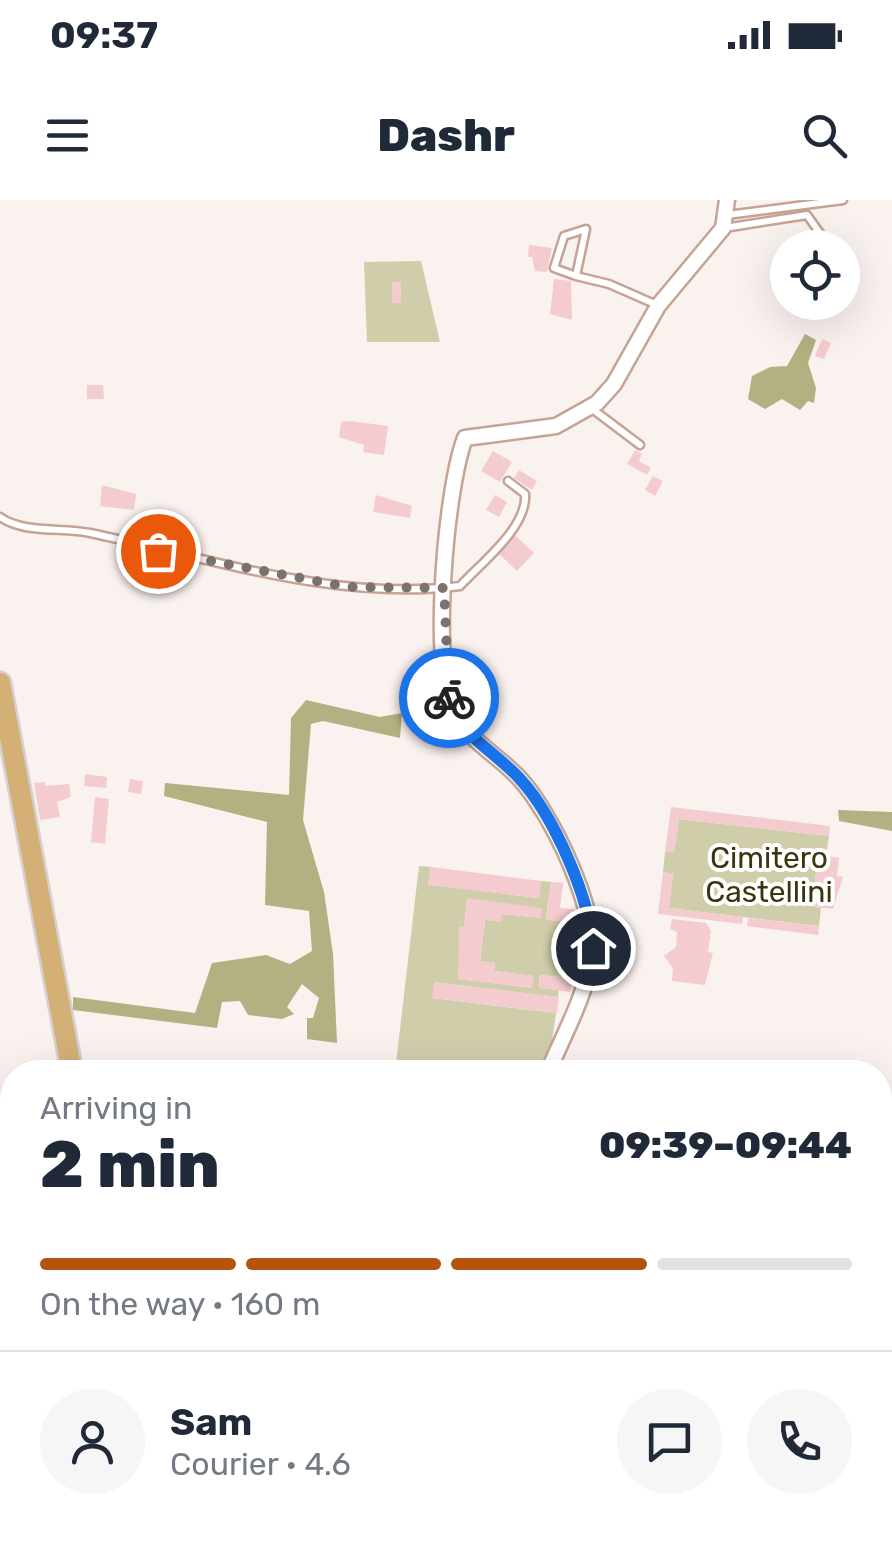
<!DOCTYPE html>
<html lang="en">
<head>
<meta charset="utf-8">
<style>
	body { margin:0; font-family:Rubik,sans-serif; background:#f6f6f7; color:#1f2937; height:100vh; display:flex; flex-direction:column; font-size:38px; white-space:nowrap }
	* { box-sizing:border-box; margin:0 }
	p { font-size:32px; color:#747a83 }
	.icon { flex:none; width:55px; height:55px; fill:none; stroke:currentColor; stroke-width:2; stroke-linecap:round; stroke-linejoin:round }
	.map { position:relative; flex:1; overflow:hidden }
	.details { position:absolute; left:0px; top:860px; width:892px; height:492px; display:flex; flex-direction:column; background:#fff; border-radius:40px 40px 0 0; box-shadow:0 10px 40px #0002 }
	.details>* { flex:none }
	.tools { position:absolute; left:770px; top:30px; display:grid; gap:20px }
	.tools a { display:grid; place-items:center; width:90px; height:90px; border-radius:50%; background:#fff; box-shadow:0 10px 40px #0002; font-size:50px }
	.pin { position:absolute; display:grid; place-items:center; width:85px; height:85px; color:#fff; margin:-42px; border:5px solid #fff; border-radius:50%; box-shadow:0 2px 10px #0007 }
	.courier { position:absolute; display:grid; place-items:center; width:100px; height:100px; margin:-50px; border:8px solid #1a73e8; border-radius:50%; background:#fff; color:#222; box-shadow:0 2px 12px #0007 }
	.headline em { font-style:normal; font-weight:800 }
	.headline div { display:flex; flex-direction:column-reverse }
	.headline { display:flex; align-items:center; justify-content:space-between; height:170px; padding:0 40px }
	h1 { font-size:65px; font-weight:800; line-height:75px }
	.bar { display:grid; grid-template-columns:repeat(4,1fr); gap:15px 10px; align-content:center; height:120px; padding:0 40px }
	.bar i { height:12px; border-radius:8px; background:#e0e1e3 }
	.bar .current { background:#b45309 }
	.bar p { grid-column:span 4 }
	.line { display:flex; align-items:center; gap:25px; padding:0 40px; border-top:2px solid #e0e1e3 }
	.line div { flex:1 }
	.round { display:grid; place-items:center; flex:none; width:105px; height:105px; border-radius:52px; background:#f6f6f7 }
	.status { display:flex; justify-content:space-between; align-items:center; height:70px; padding:0 50px; background:#fff; direction:ltr }
	.status svg { height:28px; fill:currentColor }
	header { display:flex; justify-content:space-between; align-items:center; height:130px; padding:0 40px; background:#fff; font-size:45px; font-weight:800 }
	.map>svg:first-child { display:block }
	.green { fill:#cfcdaa; fill-rule:evenodd }
	.forest { fill:#b3b082 }
	.building { fill:#f4ccd0 }
	.lines { fill:none; stroke-linecap:round; stroke-linejoin:round }
	.lane-casing { stroke:#c5a395; stroke-width:11 }
	.street-casing { stroke:#c5a395; stroke-width:19 }
	.secondary-casing { stroke:#c5a395; stroke-width:25 }
	.primary-casing { stroke:#d3d0cf; stroke-width:25 }
	.lane { stroke:#fff; stroke-width:6 }
	.street { stroke:#fff; stroke-width:14 }
	.secondary { stroke:#e9d8bb; stroke-width:20 }
	.primary { stroke:#d4b077; stroke-width:20 }
	.done { stroke:#7d716c; stroke-width:10; stroke-dasharray:0 18 }
	.route { stroke:#1a73e8; stroke-width:12 }
	.labels { text-anchor:middle; dominant-baseline:central; stroke-width:8; stroke-linejoin:round; paint-order:stroke }
	.park-label { font-size:30px; fill:#38350f; stroke:#fff }
</style>
</head>
<body>
<div class="status"><b>09:37</b><svg viewBox="0 0 49 12"><path d="M0 12V9h3v3zM5 12V6h3v6zM10 12V3h3v9zM15 12V0h3v12zM26 1h20v11H26zM47 4h2v5h-2z"/></svg></div>
<header><svg class="icon" aria-label="menu" viewBox="0 0 24 24"><path d="M4 6h16M4 12h16M4 18h16"/></svg>Dashr<svg class="icon" aria-label="search" viewBox="0 0 24 24"><circle cx="10" cy="10" r="6"/><path d="M15 15l6 6"/></svg></header>
<div class="map">
<svg width="892" height="1352" viewBox="0 0 892 1352">
	<rect width="100%" height="100%" fill="#faf2ef"/>
	<!-- green -->
	<g class="green">
		<polygon points="421,61 440,142 367,142 364,62"/>
		<polygon points="679,619 829,636 826,656 818,656 812,706 821,708 819,726 669,708 673,674 663,672 665,652 674,652"/>
		<path d="M419,666L431,667L428,684L538,698L541,681L551,682L546,719L565,722L562,746L576,748V753L562,752L559,777L540,775L539,788L559,790L558,797L435,782L433,798L556,813L551,848L541,872H395ZM467,699L541,718L502,714L485,720L480,761L495,763L494,771L533,776L532,788L459,779V727H464Z"/>
		<polygon points="376,1340 507,1340 503,1352 372,1352"/>
	</g>
	<!-- forest -->
	<g class="forest">
		<polygon points="805,134 816,140 808,163 816,188 814,203 808,201 800,210 782,199 765,209 748,199 752,176 770,167 787,166"/>
		<polygon points="306,500 380,517 402,513 400,538 323,521 311,524 303,620 324,692 333,754 337,843 307,839 307,818 313,818 319,798 302,784 287,807 294,814 282,819 248,815 240,801 222,802 217,828 73,810 73,797 195,813 212,763 266,755 290,764 312,751 309,711 265,705 267,622 164,596 165,583 289,595 291,518"/>
		<polygon points="838,610 892,612 892,631 839,621"/>
	</g>
	<!-- building -->
	<g class="building">
		<polygon points="529,45 552,48 547,72 535,71 532,57 528,57"/>
		<polygon points="554,79 571,81 572,120 550,114"/>
		<rect x="392" y="82" width="9" height="21"/>
		<polygon points="822,139 831,143 824,159 815,156"/>
		<polygon points="87,185 103,185 104,199 87,199"/>
		<polygon points="350,221 388,226 384,255 363,252 364,245 339,237 341,222"/>
		<polygon points="635,250 642,254 639,261 651,268 647,275 627,264"/>
		<polygon points="493,251 512,262 500,282 481,271"/>
		<polygon points="519,270 537,281 532,290 514,278"/>
		<polygon points="653,276 663,281 655,296 645,290"/>
		<polygon points="102,285 136,294 134,310 100,306"/>
		<polygon points="376,295 412,306 410,318 373,312"/>
		<polygon points="495,295 507,302 499,317 486,310"/>
		<polygon points="515,335 534,353 517,371 498,353"/>
		<polygon points="85,574 107,577 106,588 84,586"/>
		<polygon points="130,579 143,581 141,594 128,592"/>
		<polygon points="45,582 45,586 69,584 71,597 57,602 60,617 40,620 34,583"/>
		<polygon points="95,597 109,599 105,644 91,642"/>
		<polygon points="671,607 830,626 829,636 679,619 674,653 665,652"/>
		<polygon points="818,655 839,658 837,676 843,677 833,709 812,707"/>
		<polygon points="431,667 541,681 539,698 428,685"/>
		<polygon points="663,672 673,674 669,708 743,717 742,724 658,714"/>
		<polygon points="551,682 563,683 560,708 580,710 576,748 562,746 565,722 546,720"/>
		<polygon points="467,698 542,708 541,718 502,714 501,722 485,720 480,761 495,763 494,771 534,776 532,788 458,779 459,726 464,727"/>
		<polygon points="748,718 819,726 818,735 747,726"/>
		<polygon points="672,719 706,723 711,731 708,752 713,753 705,785 672,781 673,768 664,756 676,747 677,732 670,729"/>
		<polygon points="562,752 576,753 570,792 539,788 540,775 559,777"/>
		<polygon points="434,782 559,797 557,813 432,798"/>
	</g>
	<g class="lines">
		<!-- lane casing -->
		<g class="lane-casing">
			<g id="lane">
				<polyline points="727,15 843,0"/>
				<polyline points="724,28 807,15 822,36"/>
				<polyline points="576,76 554,68 564,36 586,29 576,76 609,84 657,105"/>
				<polyline points="591,208 640,245"/>
				<path d="M0,317C24,334 62,327 90,333C211,358 335,402 460,386C481,363 528,327 525,294L508,281"/>
				<polyline points="416,528 465,529"/>
			</g>
		</g>
		<!-- street casing -->
		<g class="street-casing">
			<g id="street">
				<path d="M548,872C563,836 585,797 591,759C599,712 552,614 520,579C499,556 465,538 452,509C431,461 446,287 465,238L556,226L597,203L614,184L658,106L723,28L727,0"/>
				<polyline points="358,1352 363,1340"/>
				<polyline points="754,1352 761,1340"/>
			</g>
		</g>
		<!-- secondary casing -->
		<g class="secondary-casing">
			<g id="secondary">
				<polyline points="880,1178 892,1168"/>
				<polyline points="577,1352 602,1340"/>
			</g>
		</g>
		<!-- primary casing -->
		<g class="primary-casing">
			<g id="primary">
				<polyline points="0,483 72,872"/>
				<polyline points="156,1340 158,1352"/>
			</g>
		</g>
		<!-- lane -->
		<use href="#lane" class="lane"/>
		<!-- street -->
		<use href="#street" class="street"/>
		<!-- secondary -->
		<use href="#secondary" class="secondary"/>
		<!-- primary -->
		<use href="#primary" class="primary"/>
	</g>
	<g class="lines">
		<!-- done -->
		<polyline class="done" points="158,351 348,387 444,388 449,498"/>
		<!-- route -->
		<path class="route" d="M449,498C456,533 497,553 520,579C554,616 590,698 593,748"/>
	</g>
	<g class="labels">
		<!-- park labels -->
		<g class="park-label">
			<text x="769" y="658">Cimitero<tspan x="769" dy="34">Castellini</tspan></text>
		</g>
	</g>
</svg>
<div class="tools">
<a><svg class="icon" aria-label="locate" viewBox="0 0 24 24"><circle cx="12" cy="12" r="6"/><path d="M12 2v4M12 18v4M2 12h4M18 12h4"/></svg></a>
</div>
<div class="pin" style="left:158px;top:351px;background:#ea580c"><svg class="icon" aria-label="bag" viewBox="0 0 24 24"><path d="M5 8h14l-1 12H6zM9 8a3 3 0 0 1 6 0"/></svg></div>
<div class="pin" style="left:593px;top:748px;background:#1f2937"><svg class="icon" aria-label="home" viewBox="0 0 24 24"><path d="M3 11l9-7 9 7M6 9v11h12V9"/></svg></div>
<div class="courier" style="left:449px;top:498px"><svg class="icon" aria-label="bike" viewBox="0 0 24 24"><circle cx="6" cy="16" r="4"/><circle cx="18" cy="16" r="4"/><path d="M6 16l4-8h5l3 8M10 8l3 8H6M13 5h3"/></svg></div>
<section class="details">
<div class="headline"><div><h1>2 min</h1><p>Arriving in</p></div><em>09:39–09:44</em></div>
<div class="bar"><i class="current"></i><i class="current"></i><i class="current"></i><i></i><p>On the way · 160 m</p></div>
<div class="line" style="height:180px"><a class="round"><svg class="icon" aria-label="person" viewBox="0 0 24 24"><circle cx="12" cy="8" r="4"/><path d="M4 21q1-7 8-7t8 7"/></svg></a><div><b>Sam</b><p>Courier · 4.6</p></div><a class="round"><svg class="icon" aria-label="chat" viewBox="0 0 24 24"><path d="M4 5h16v11H9l-5 4z"/></svg></a><a class="round"><svg class="icon" aria-label="phone" viewBox="0 0 24 24"><path d="M5 4h4l2 5-3 2q2 4 5 5l2-3 5 2v4C11 20 4 13 5 4z"/></svg></a></div>
</section>
</div>
</body>
</html>
